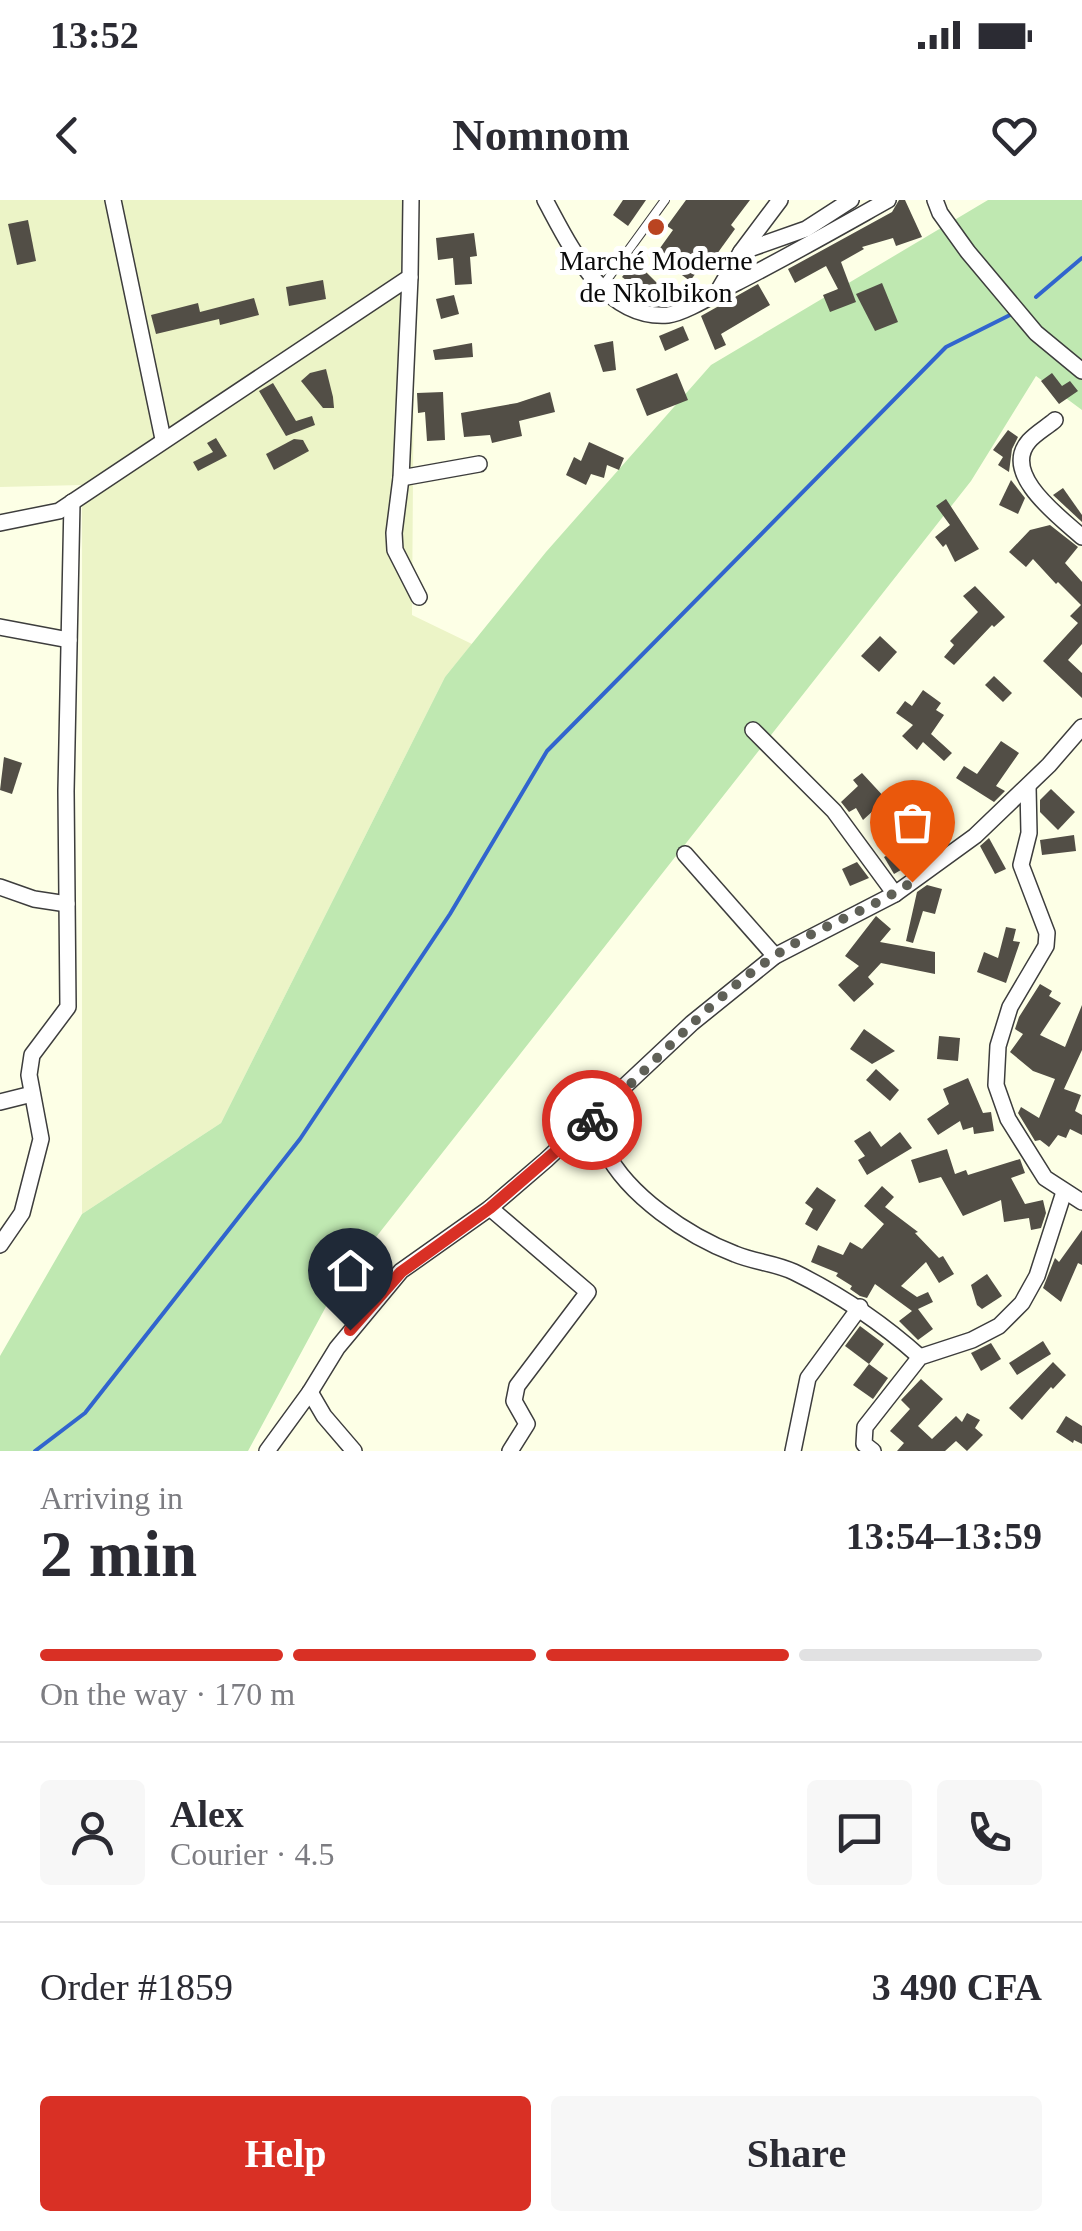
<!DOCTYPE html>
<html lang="en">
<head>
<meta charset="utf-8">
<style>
	body { margin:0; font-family:Georgia,serif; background:#f7f7f7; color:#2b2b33; height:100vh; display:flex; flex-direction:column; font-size:38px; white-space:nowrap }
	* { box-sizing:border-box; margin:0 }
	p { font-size:32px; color:#7c7c81 }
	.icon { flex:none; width:55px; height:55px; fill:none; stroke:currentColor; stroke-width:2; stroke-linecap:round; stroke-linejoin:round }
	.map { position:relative; height:1251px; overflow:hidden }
	.side { display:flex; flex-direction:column; background:#fff; flex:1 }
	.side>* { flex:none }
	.pin { position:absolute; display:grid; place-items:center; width:85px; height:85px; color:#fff; margin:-102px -42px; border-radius:50% 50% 50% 0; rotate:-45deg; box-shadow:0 0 10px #0007 }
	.pin .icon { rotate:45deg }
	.courier { position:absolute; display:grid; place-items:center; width:100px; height:100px; margin:-50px; border:8px solid #d93025; border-radius:50%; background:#fff; color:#222; box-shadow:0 2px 12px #0007 }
	.head em { font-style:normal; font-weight:800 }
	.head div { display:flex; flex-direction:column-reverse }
	.head { display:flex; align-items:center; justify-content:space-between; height:170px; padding:0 40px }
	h1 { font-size:65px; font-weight:800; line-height:75px }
	.bar { display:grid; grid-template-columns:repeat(4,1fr); gap:15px 10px; align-content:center; height:120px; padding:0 40px }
	.bar i { height:12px; border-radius:8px; background:#e1e1e2 }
	.bar .current { background:#d93025 }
	.bar p { grid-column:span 4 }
	.line { display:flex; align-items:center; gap:25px; padding:0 40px; border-top:2px solid #e1e1e2 }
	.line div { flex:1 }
	.round { display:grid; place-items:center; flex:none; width:105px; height:105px; border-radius:10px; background:#f7f7f7 }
	.primary-button { display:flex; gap:20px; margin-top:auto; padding:20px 40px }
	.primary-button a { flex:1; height:115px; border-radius:10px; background:#d93025; color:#fff; font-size:40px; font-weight:800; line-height:115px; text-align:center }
	.primary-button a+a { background:#f7f7f7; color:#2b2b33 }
	.status { display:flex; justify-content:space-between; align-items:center; height:70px; padding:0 50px; background:#fff; direction:ltr }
	.status svg { height:28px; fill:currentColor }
	header { display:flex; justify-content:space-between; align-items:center; height:130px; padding:0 40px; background:#fff; font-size:45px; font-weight:800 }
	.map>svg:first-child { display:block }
	.farmland { fill:#ecf4c7 }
	.green { fill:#bfe8b1 }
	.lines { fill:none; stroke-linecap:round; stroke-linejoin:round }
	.stream { stroke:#3165ce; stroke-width:4 }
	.building { fill:#524e46 }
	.lane-casing { stroke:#3d3d3d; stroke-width:10 }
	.street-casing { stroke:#3d3d3d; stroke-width:18 }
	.lane { stroke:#fff; stroke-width:8 }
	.street { stroke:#fff; stroke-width:15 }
	.done { stroke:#5f6057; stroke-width:10; stroke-dasharray:0 18 }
	.route { stroke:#d93025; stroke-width:12 }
	.poi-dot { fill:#ba4421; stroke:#fff; stroke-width:4 }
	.labels { text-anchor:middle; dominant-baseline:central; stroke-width:10; stroke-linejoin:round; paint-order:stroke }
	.poi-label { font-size:28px; fill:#0a0a0a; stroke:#fff }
</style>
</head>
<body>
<div class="status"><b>13:52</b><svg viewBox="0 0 49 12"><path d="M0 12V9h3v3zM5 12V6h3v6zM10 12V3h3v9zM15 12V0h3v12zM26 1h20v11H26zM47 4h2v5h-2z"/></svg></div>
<header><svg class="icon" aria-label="back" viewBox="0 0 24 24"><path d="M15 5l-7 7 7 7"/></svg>Nomnom<svg class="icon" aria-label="heart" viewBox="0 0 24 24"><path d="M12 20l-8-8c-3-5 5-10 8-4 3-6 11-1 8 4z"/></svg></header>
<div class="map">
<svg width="1082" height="1251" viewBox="0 0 1082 1251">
	<rect width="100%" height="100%" fill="#fdffe6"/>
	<!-- farmland -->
	<polygon class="farmland" points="0,0 415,0 412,415 472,444 445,477 221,923 82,1014 82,285 0,287"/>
	<!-- green -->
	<polygon class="green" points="988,0 1082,0 1082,210 1036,176 971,281 336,1088 248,1251 0,1251 0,1156 82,1014 221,923 445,477 546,352 711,165"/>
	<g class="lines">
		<!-- stream -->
		<g class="stream">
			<polyline points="1036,97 1082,58"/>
			<polyline points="35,1251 85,1213 300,939 450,714 547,551 946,147 1010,115"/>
		</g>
	</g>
	<!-- building -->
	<g class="building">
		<polygon points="623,0 646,0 628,26 613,15"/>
		<polygon points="686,0 750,0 731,25 735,29 714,58 710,54 690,81 655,55 673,30 667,26"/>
		<polygon points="899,0 905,0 922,37 896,46 893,38 862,47 864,49 841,62 856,102 830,112 823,95 838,89 826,66 795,83 788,69 892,12"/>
		<polygon points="28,20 36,61 17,65 8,24"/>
		<polygon points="474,33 477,56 470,57 472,84 455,85 453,58 438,60 436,38"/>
		<polygon points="635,61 657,83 647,96 622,77"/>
		<polygon points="323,80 326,99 289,106 286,87"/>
		<polygon points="882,83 898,122 875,131 856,94"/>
		<polygon points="758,84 770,105 721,134 726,145 715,150 701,116"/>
		<polygon points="454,95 459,114 441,119 436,99"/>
		<polygon points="254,98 259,115 220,125 219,119 156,134 151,115 198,103 200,112"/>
		<polygon points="683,126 689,140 665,151 659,136"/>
		<polygon points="613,141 616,170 603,172 594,145"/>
		<polygon points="472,143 473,157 435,160 433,150"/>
		<polygon points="326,169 333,197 334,208 323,208 301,181 310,173"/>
		<polygon points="677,173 688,200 647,216 636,189"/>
		<polygon points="1052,173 1062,186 1070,181 1078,191 1059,204 1041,181"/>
		<polygon points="273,183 296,221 312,216 315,225 286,236 259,191"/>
		<polygon points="443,192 445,240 427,241 425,212 418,213 417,193"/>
		<polygon points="550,192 555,212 519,221 522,236 492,243 490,235 464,237 461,213 517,203"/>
		<polygon points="1008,230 1018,237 1012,249 1009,272 998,265 1003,257 993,250"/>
		<polygon points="216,238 227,256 198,271 193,262 213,252 207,243"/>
		<polygon points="294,239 303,240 309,251 274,270 266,254"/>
		<polygon points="589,242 624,258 619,270 607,265 604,278 591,274 586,285 566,275 574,257 581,261"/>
		<polygon points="1011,280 1025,298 1018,314 999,305"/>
		<polygon points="1063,288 1082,315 1082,322 1053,295"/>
		<polygon points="946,299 979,349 955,362 946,344 943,347 935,337 950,325 936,306"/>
		<polygon points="1050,325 1078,347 1065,363 1082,382 1082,444 1068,460 1082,473 1082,498 1043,461 1078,423 1070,416 1081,405 1058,382 1056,384 1033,359 1026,367 1009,352 1030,330"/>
		<polygon points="975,386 1005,417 994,427 992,425 954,465 944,457 954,445 950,441 978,412 963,396"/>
		<polygon points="880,436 897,452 879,472 861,456"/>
		<polygon points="994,476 1012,493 1003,502 985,485"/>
		<polygon points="923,490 941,503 936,510 944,515 931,534 952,553 944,561 923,542 917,550 902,536 913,525 896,513 905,501 912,506"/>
		<polygon points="1001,541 1019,553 996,586 1005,591 994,602 956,578 964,566 977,574"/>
		<polygon points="4,557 22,563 12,594 0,590"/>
		<polygon points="862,573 886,599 863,620 856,608 849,612 841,602 858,586 853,580"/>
		<polygon points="1051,589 1075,612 1058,630 1040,612 1040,600"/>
		<polygon points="1074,635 1076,651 1042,655 1040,640"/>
		<polygon points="989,638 1006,669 995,674 980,646"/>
		<polygon points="915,639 925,656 894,674 884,657"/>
		<polygon points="857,662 869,678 850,686 842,669"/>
		<polygon points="927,685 942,689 935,714 923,711 913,743 906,741 917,692"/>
		<polygon points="876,716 891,729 880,742 935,752 935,774 881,763 868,777 874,784 854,802 838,785 859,766 845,756"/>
		<polygon points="1006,727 1016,729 1013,741 1020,742 1006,783 977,772 984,752 998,758"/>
		<polygon points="1040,784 1052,791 1049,796 1061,803 1040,835 1065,847 1082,805 1082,850 1064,889 1081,895 1075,911 1082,915 1082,935 1070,929 1066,938 1058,935 1049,947 1040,940 1035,941 1018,913 1021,907 1039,918 1055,879 1033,871 1010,852 1023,834 1015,829 1019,817"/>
		<polygon points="864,829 895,851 872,864 850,849"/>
		<polygon points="939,836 960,838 958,861 937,859"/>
		<polygon points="876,869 899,890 890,901 866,880"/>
		<polygon points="968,878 983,913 991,912 994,931 974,934 973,927 963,930 960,921 938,935 927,919 949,904 943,889"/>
		<polygon points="870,931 881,947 900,932 912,948 867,975 858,960 865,956 854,941"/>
		<polygon points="947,949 955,974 966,970 968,975 1020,959 1025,973 1011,978 1025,1004 1043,1000 1046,1013 1041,1028 1031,1030 1029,1018 1004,1022 1001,1000 963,1016 941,977 919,983 911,960"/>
		<polygon points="882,986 894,997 885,1007 918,1032 915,1033 939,1058 943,1056 954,1074 939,1083 926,1062 901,1086 917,1097 928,1092 933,1102 918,1109 933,1129 918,1140 899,1121 912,1111 875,1084 867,1098 860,1096 850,1089 852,1086 836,1076 838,1073 811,1062 818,1045 843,1055 850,1042 862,1049 884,1024 864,1006"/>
		<polygon points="817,987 836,1000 817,1031 805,1024 813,1009 805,1003"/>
		<polygon points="1082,1030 1082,1065 1078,1063 1061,1102 1043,1088 1055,1058 1059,1062"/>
		<polygon points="987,1074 1002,1096 982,1109 977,1105 971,1085"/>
		<polygon points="860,1126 884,1144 869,1164 845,1146"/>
		<polygon points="1043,1141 1051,1154 1017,1175 1009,1163"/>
		<polygon points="991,1143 1001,1159 981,1171 971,1153"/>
		<polygon points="1053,1162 1066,1175 1053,1189 1051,1187 1022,1220 1009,1208"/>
		<polygon points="869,1164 888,1178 873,1199 853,1185"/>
		<polygon points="921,1179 943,1199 918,1226 932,1239 956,1216 962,1222 967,1213 980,1220 975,1228 983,1235 967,1251 956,1241 945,1251 897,1251 904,1243 890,1231 910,1209 901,1200"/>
		<polygon points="1066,1216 1082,1226 1082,1244 1074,1240 1073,1243 1056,1232"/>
	</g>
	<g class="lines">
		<!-- lane casing -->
		<g class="lane-casing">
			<polyline id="lane" points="601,88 665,0"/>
		</g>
		<!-- street casing -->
		<g class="street-casing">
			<g id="street">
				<polyline points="113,0 163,239"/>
				<path d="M545,0C570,46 604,120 668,115C686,113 721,90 738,82C789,56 838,28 888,0"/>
				<polyline points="935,0 940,13 968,52 1036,133 1082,171"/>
				<polyline points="741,52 806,29 851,0"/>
				<polyline points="410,77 401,278 394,333 395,350 419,397"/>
				<polyline points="718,91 741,52 780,0"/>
				<path d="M1055,220C1047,227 1036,233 1029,241C1000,274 1061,318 1082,337"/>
				<polyline points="401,278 479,264"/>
				<polyline points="0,323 59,311 410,77 411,0"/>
				<polyline points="0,427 69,440"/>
				<polyline points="753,530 834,611 895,694"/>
				<polyline points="1028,587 1029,633 1021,665 1047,733 1046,746 1010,807 998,846 996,885 1008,919 1045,978 1082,1002"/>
				<polyline points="685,654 775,756"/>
				<polyline points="0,687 34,699 67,704"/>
				<polyline points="0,902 32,894"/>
				<path d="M601,912C601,925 599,938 605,950C628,996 688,1036 735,1054C754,1062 775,1063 794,1072C841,1095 881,1122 920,1157"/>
				<polyline points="490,1008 588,1092 517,1186 514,1201 527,1224 510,1251"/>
				<polyline points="0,1045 22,1013 41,939 29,875 32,855 68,807 66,591 72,302"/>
				<polyline points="310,1192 324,1216 354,1251"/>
				<polyline points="267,1251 310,1192 337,1148 401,1071 490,1008 546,960 692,823 775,756 895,694 975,636 1049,565 1082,527"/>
				<polyline points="793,1251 808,1178 860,1107"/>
				<polyline points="873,1251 864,1244 865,1227 920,1157 972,1140 999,1126 1022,1103 1037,1076 1064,992"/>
			</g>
		</g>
		<!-- lane -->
		<use href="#lane" class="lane"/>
		<!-- street -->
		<use href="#street" class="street"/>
	</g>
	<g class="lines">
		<!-- done -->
		<path class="done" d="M592,920C654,865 707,801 776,755C819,726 869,711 912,682"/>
		<!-- route -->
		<polyline class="route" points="350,1130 401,1072 490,1008 592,920"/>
	</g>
	<!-- markers -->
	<circle class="poi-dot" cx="656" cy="27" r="10"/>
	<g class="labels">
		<!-- poi labels -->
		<g class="poi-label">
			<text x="656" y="60">Marché Moderne<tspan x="656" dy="32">de Nkolbikon</tspan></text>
		</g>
	</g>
</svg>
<div class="pin" style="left:912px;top:682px;background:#ea580c"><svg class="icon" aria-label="bag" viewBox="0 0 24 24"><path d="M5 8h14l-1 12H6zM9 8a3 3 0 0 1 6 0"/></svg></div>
<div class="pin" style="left:350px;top:1130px;background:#1f2937"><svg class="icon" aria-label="home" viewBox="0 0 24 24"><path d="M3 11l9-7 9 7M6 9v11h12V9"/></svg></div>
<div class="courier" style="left:592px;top:920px"><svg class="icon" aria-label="bike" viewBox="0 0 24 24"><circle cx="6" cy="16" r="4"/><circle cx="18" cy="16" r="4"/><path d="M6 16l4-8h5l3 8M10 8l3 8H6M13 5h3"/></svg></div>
</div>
<section class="side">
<div class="head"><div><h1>2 min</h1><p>Arriving in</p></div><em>13:54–13:59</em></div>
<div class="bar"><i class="current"></i><i class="current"></i><i class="current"></i><i></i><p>On the way · 170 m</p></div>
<div class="line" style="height:180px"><a class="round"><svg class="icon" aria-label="person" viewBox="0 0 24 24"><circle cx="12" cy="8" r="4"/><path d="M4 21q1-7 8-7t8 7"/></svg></a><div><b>Alex</b><p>Courier · 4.5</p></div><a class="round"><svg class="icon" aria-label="chat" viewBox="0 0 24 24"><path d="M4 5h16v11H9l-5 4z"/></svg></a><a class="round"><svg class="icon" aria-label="phone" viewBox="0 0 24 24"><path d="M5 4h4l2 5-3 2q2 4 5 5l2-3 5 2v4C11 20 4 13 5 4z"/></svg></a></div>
<div class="line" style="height:130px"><div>Order #1859</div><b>3 490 CFA</b></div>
<div class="primary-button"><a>Help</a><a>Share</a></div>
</section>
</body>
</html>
